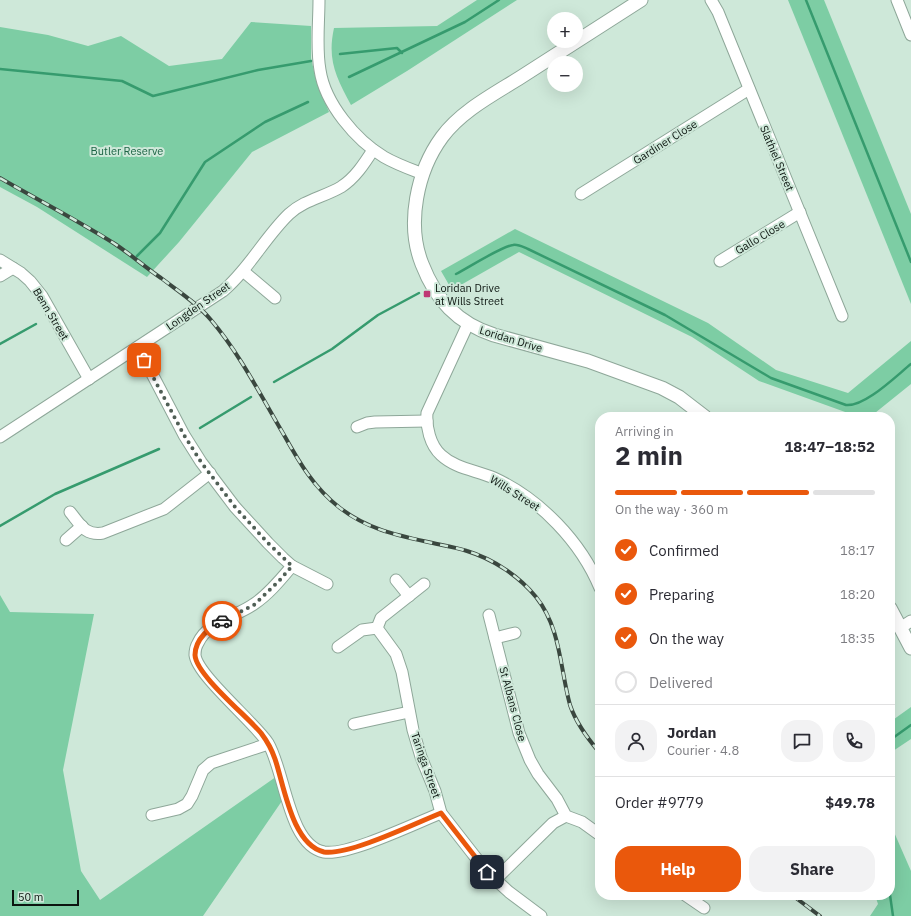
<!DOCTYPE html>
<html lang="en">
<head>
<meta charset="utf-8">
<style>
	body { margin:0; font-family:"IBM Plex Sans",sans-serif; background:#f2f2f3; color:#2b2b33; height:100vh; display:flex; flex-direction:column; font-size:15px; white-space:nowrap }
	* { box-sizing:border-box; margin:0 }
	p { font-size:13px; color:#7c7c81 }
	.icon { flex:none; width:22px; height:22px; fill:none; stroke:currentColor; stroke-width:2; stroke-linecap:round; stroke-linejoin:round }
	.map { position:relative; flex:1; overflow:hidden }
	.drawer { position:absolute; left:595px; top:412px; width:300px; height:488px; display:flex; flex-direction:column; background:#fff; border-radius:16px; box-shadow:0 4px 16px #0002 }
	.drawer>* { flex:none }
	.controls { position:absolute; left:547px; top:12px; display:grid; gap:8px }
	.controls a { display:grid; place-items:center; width:36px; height:36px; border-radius:50%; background:#fff; box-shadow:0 4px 16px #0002; font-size:20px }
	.scale { position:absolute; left:12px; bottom:10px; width:67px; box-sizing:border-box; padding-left:4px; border:2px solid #0c1510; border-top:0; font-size:11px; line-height:14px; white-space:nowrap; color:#0c1510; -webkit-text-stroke:3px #cee8d9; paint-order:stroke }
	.pin { position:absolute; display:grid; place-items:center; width:34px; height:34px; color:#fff; margin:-17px; border-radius:8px; box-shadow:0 2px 6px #0006 }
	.courier { position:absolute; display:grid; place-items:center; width:40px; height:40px; margin:-20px; border:3px solid #ea580c; border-radius:50%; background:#fff; color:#222; box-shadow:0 1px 5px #0007 }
	.head em { font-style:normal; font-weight:700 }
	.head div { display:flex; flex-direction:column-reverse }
	.head { display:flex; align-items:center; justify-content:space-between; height:68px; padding:0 20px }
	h1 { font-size:26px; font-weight:700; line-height:30px }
	.bar { display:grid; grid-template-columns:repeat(4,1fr); gap:6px 4px; align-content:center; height:48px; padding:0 20px }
	.bar i { height:5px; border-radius:3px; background:#e1e1e2 }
	.bar .selected { background:#ea580c }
	.bar p { grid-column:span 4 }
	.line { display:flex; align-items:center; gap:10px; padding:0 20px; border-top:1px solid #e1e1e2 }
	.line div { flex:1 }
	.round { display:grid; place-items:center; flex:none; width:42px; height:42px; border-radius:16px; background:#f2f2f3 }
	ol { padding:0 20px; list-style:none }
	li { display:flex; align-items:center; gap:12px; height:44px }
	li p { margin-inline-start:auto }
	li .icon { padding:4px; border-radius:50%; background:#ea580c; color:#fff; stroke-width:4 }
	li:last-child { color:#7c7c81 }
	li i { width:22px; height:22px; border:2px solid #e1e1e2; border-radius:50% }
	.action { display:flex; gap:8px; margin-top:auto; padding:8px 20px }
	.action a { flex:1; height:46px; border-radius:16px; background:#ea580c; color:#fff; font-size:16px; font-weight:700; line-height:46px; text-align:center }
	.action a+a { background:#f2f2f3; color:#2b2b33 }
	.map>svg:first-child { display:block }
	.green { fill:#7dcda4 }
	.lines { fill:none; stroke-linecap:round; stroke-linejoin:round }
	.stream { stroke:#369b6e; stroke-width:2.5 }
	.minor-casing { stroke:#8ea799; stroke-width:13 }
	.tertiary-casing { stroke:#8ea799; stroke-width:15 }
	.minor { stroke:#fff; stroke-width:11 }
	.tertiary { stroke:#fff; stroke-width:13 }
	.rail-casing { stroke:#3a473f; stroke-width:4 }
	.rail { stroke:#cee8d9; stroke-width:2.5; stroke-dasharray:8; stroke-linecap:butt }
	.done { stroke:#505f56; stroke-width:4; stroke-dasharray:0 7.2 }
	.route { stroke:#ea580c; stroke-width:5 }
	.poi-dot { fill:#bf3774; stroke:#cee8d9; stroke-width:1.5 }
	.labels { text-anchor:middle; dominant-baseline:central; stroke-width:4; stroke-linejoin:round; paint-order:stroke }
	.street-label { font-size:11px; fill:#0c1510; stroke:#cee8d9 }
	.park-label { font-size:11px; fill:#1c6445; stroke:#cee8d9 }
	.poi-label { font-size:11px; fill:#0c1510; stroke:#cee8d9; text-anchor:start }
</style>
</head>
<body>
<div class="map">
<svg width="911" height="916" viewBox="0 0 911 916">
	<rect width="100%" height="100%" fill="#cee8d9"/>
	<!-- green -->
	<g class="green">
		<path d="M477,0H517L407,71L351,105C336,77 327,60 334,28L437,26Z"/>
		<polygon points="788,0 824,0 911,214 911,304"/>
		<polygon points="251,22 311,26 311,58 316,80 329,112 252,152 179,242 147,277 37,207 0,187 0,27 48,35 88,46 121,36 169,66 222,59"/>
		<polygon points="515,229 708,323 776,370 848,393 911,341 911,384 870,417 859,417 759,381 692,337 519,252 452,290 441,271"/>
		<polygon points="0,595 10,612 94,614 63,770 81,871 100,900 280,774 286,795 203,916 0,916"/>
		<polygon points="911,707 911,739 890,753 890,722"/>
		<polygon points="890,823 911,871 911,916 870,916 878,904 875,895 890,895"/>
	</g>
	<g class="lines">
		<!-- stream -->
		<g class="stream">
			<polyline points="806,0 911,262"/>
			<polyline points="340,54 397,48 402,53"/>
			<polyline points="0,69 122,81 153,96 258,70 311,61"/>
			<polyline points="349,77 465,22 499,0"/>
			<polyline points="137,256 160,233 205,162 265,122 308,102"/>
			<path d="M456,274C468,268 502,246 513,245C518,244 523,247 528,249L665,315L771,378L846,405C865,407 896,376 911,364"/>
			<polyline points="0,344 36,324"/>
			<polyline points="274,382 332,349 378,315 419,293"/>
			<polyline points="200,428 251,397"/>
			<polyline points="0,526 55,494 159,449"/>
			<polyline points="890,740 911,725"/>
			<polyline points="890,895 893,916"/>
		</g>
		<!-- minor casing -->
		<g class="minor-casing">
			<g id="minor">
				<path d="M319,0C319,23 316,48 320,70C325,104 356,140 384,157C396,164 410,169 423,174"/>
				<polyline points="711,0 718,12 842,316"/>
				<polyline points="897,0 911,35"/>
				<polyline points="581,194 749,89"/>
				<polyline points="0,260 21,273 30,281 42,296 89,379"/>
				<polyline points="720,261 800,212"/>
				<polyline points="243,271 275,298"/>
				<polyline points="0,276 13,268"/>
				<path d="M468,324L427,413C426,427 430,445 441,455C456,469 476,470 494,478C540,499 581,542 600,588"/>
				<polyline points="138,347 184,435 201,462 235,507 268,543 283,558 292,566 327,584"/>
				<polyline points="357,427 367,423 375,422 427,421"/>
				<path d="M0,437L223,291C249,269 265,237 289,214C304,200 324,197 341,187C355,178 364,164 373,150"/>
				<path d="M70,512C80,524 85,536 103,533L164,509L210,473"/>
				<polyline points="66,540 82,526"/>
				<path d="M292,566C281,579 269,594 254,604C236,617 208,621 198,643C196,646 195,652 195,655C197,675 254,722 268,743C285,771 288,845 324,852C348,856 416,823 441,813"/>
				<polyline points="396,580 409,596"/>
				<polyline points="424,584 381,618 377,628 396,654 402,672 413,730 421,757 435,791 441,813 487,872 509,892 541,916"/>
				<polyline points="489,615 519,733 530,760 538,774 557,799 566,816 582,822 600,835"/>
				<polyline points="900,628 911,621"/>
				<polyline points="495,638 515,633"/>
				<polyline points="338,647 362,630 377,628"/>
				<polyline points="354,724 409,712"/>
				<polyline points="152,815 178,809 187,804 192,796 203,770 211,763 268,744"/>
				<polyline points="495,880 553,823 566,816"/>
				<polyline points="685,895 704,908"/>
			</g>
		</g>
		<!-- tertiary casing -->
		<g class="tertiary-casing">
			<g id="tertiary">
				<path d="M641,0C601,26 561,51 521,77C494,94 461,111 442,137C417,171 406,224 422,264C436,300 457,323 494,335L588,361L662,388L679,397L705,417"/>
				<polyline points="890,608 911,648"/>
			</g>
		</g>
		<!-- minor -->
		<use href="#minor" class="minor"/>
		<!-- tertiary -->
		<use href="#tertiary" class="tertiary"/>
		<!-- rail casing -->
		<g class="rail-casing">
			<g id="rail">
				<path d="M0,178C38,200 77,220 115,244C130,254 145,267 161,278C178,291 197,303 211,320C240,354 261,396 284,435C299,462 314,488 340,508C370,531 401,536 437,544C447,546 458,548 467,551C493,559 519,576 536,597C561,628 560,669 570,705C576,723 588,739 600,753"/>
				<polyline points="792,895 820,916"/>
			</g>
		</g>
		<!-- rail -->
		<use href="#rail" class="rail"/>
	</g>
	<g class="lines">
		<!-- done -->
		<polyline class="done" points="144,360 184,435 201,462 235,507 268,543 292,566 279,581 254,605 222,621"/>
		<!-- route -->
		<path class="route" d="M222,621C210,627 195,639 195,655C196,675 247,716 261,733C267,741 272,750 275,759C284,785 292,845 324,852C348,856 416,823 441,813L487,872"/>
	</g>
	<!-- markers -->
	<rect class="poi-dot" x="423" y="290" width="8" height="8" rx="2"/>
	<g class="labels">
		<!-- street labels -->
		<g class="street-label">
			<text transform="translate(665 142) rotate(-32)">Gardiner Close</text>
			<text transform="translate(777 158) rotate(67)">Slathiel Street</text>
			<text transform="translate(760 237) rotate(-31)">Gallo Close</text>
			<text transform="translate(198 306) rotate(-35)">Longden Street</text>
			<text transform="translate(51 314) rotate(59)">Benn Street</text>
			<text transform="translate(511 339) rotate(17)">Loridan Drive</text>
			<text transform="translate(515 493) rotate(32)">Wills Street</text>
			<text transform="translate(513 704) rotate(75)">St Albans Close</text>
			<text transform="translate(426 765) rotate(71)">Taringa Street</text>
		</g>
		<!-- park labels -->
		<g class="park-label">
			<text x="127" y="151">Butler Reserve</text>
		</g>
		<!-- poi labels -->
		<g class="poi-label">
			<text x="435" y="288">Loridan Drive<tspan x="435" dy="13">at Wills Street</tspan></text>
		</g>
	</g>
</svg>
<div class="controls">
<a>+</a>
<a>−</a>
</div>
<div class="scale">50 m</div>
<div class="pin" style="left:144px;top:360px;background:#ea580c"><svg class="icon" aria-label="bag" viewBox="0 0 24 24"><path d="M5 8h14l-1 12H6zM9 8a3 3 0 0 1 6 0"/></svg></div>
<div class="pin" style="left:487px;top:872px;background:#1f2937"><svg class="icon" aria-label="home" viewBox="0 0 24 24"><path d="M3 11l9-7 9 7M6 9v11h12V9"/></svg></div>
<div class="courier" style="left:222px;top:621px"><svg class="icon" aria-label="car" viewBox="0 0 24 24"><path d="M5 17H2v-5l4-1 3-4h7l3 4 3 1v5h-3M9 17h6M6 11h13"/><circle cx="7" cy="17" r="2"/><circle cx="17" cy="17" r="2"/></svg></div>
<section class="drawer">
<div class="head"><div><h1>2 min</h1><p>Arriving in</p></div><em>18:47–18:52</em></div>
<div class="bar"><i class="selected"></i><i class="selected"></i><i class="selected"></i><i></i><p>On the way · 360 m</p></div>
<ol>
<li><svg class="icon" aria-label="check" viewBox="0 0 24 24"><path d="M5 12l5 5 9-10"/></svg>Confirmed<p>18:17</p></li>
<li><svg class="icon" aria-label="check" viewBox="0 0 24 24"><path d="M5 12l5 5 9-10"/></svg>Preparing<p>18:20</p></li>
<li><svg class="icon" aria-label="check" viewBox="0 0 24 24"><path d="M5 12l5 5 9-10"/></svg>On the way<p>18:35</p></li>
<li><i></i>Delivered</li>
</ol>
<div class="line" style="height:72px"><a class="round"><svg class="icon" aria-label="person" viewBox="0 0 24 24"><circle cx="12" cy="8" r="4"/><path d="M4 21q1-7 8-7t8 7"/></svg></a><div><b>Jordan</b><p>Courier · 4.8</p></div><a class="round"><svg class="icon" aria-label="chat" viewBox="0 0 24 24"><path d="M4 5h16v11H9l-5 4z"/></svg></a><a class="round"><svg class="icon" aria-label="phone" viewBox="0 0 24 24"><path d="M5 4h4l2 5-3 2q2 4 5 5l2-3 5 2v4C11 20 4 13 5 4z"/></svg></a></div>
<div class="line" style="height:52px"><div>Order #9779</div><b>$49.78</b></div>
<div class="action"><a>Help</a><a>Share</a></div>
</section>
</div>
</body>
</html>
